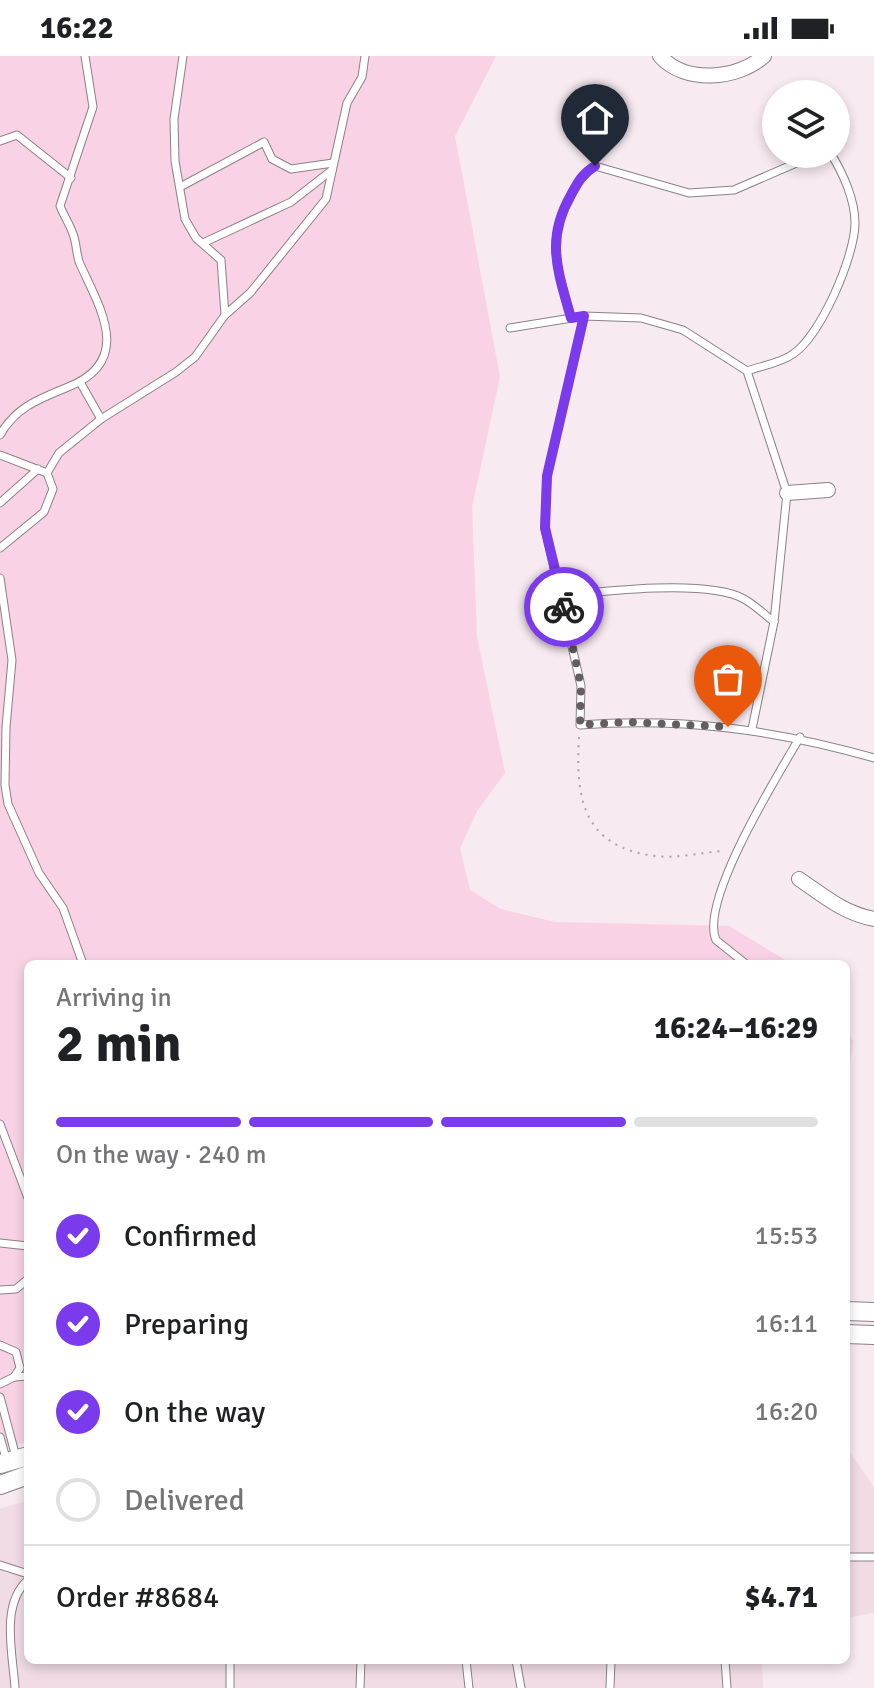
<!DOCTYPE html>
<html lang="en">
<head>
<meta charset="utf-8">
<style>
	body { margin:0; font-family:Signika,sans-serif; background:#f6f6f6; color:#202124; height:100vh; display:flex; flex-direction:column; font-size:30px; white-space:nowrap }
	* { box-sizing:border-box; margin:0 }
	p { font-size:26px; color:#757577 }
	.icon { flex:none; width:44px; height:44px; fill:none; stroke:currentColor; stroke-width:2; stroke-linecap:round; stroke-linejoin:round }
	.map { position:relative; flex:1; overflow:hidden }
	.panel { position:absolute; left:24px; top:904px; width:826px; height:704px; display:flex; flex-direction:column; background:#fff; border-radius:12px; box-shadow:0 4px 12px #0003 }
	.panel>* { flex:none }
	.buttons { position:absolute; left:762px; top:24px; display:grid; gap:16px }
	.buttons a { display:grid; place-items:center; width:88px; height:88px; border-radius:50%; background:#fff; box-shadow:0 4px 12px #0003; font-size:40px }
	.pin { position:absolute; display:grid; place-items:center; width:68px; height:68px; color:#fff; margin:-82px -34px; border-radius:50% 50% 50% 0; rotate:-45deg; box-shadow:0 0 8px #0007 }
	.pin .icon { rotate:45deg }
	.courier { position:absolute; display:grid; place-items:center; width:80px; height:80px; margin:-40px; border:6px solid #7c3aed; border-radius:50%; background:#fff; color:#222; box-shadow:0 2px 10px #0007 }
	.head em { font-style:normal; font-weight:700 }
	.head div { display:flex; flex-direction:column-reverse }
	.head { display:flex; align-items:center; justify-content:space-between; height:136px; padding:0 32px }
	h1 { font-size:52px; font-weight:700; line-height:60px }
	.bar { display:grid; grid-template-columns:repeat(4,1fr); gap:12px 8px; align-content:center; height:96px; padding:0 32px }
	.bar i { height:10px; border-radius:6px; background:#e0e0e0 }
	.bar .current { background:#7c3aed }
	.bar p { grid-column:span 4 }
	.line { display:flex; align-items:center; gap:20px; padding:0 32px; border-top:2px solid #e0e0e0 }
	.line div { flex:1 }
	ol { padding:0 32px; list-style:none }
	li { display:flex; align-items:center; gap:24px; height:88px }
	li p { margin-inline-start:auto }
	li .icon { padding:8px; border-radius:50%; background:#7c3aed; color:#fff; stroke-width:4 }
	li:last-child { color:#757577 }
	li i { width:44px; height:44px; border:4px solid #e0e0e0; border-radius:50% }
	.status { display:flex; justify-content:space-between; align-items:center; height:56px; padding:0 40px; background:#fff; direction:ltr }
	.status svg { height:22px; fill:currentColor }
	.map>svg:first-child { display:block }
	.built { fill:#f1dce6 }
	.green { fill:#f9d2e5 }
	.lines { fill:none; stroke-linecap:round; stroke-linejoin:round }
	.service-casing { stroke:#8c8186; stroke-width:9 }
	.minor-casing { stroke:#8c8186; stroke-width:16 }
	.tertiary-casing { stroke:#8c8186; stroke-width:20 }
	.path { stroke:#aca2a7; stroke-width:2; stroke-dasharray:2 6; stroke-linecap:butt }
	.service { stroke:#fff; stroke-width:7 }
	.minor { stroke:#fff; stroke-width:14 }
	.tertiary { stroke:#fff; stroke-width:18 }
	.done { stroke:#655e61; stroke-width:8; stroke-dasharray:0 14.4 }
	.route { stroke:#7c3aed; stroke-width:10 }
</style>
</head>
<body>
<div class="status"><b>16:22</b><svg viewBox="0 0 49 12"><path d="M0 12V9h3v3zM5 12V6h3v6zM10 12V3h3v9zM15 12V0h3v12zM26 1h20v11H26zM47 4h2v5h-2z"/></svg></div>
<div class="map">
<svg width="874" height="1632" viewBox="0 0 874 1632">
	<rect width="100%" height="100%" fill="#f7eaf0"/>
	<!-- built -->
	<g class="built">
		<polygon points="846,1391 874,1431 874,1557 846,1562"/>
		<polygon points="28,1444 28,1604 762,1604 763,1632 0,1632 0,1453"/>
	</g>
	<!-- green -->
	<g class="green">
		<polygon points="0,0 496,0 455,80 500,321 472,451 477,581 505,717 477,755 460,792 470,834 501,853 555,866 729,870 792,908 28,908 28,1386 0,1392"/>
		<polygon points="846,973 853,985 846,1043"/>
	</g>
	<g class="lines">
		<!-- service casing -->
		<g class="service-casing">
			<g id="service">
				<polyline points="183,0 174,63 175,105 185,163 196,182 221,204 225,259 250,237 326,143 347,47 362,21 365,0"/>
				<polyline points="0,85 17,79 71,122"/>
				<polyline points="180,131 264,86 272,103 291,113 333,107"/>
				<polyline points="203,187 291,146 332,114"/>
				<path d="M584,260L547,420L545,472L581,630L580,669C682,661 776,674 874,702"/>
				<path d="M571,262C558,215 545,184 571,139C578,126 583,118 595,110L689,137L734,134L817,98"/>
				<polyline points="510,272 584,260 641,262 683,274 747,315 787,437 774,566 752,673"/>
				<path d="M747,315C761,310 781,307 793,298C821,279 855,200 855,167C855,144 843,117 831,98"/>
				<polyline points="80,326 101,363"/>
				<path d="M0,379C16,351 39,343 68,331C134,305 100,252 80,208C76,199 77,188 73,178C70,169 64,160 60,150L93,51L85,0"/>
				<polyline points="0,399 47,417 59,397 101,363 176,316 195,301 225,259"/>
				<polyline points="0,447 38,413"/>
				<polyline points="0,492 44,456 53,433 47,417"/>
				<polyline points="0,522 12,604 6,671 5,729 8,748 39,817 63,852 83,908"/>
				<path d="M562,540C605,535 708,523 744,543C755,549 765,559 774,566"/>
				<path d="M746,908L716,884C699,845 778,719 800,681"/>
				<polyline points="0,1068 28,1142"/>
				<polyline points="0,1187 28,1190"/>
				<polyline points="0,1234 16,1233 28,1223"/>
				<polyline points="0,1289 16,1296 20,1312 14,1321 0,1328"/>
				<polyline points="14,1321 28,1320"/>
				<polyline points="0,1341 16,1401"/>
				<polyline points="0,1381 7,1406"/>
				<polyline points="846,1501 874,1501"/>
				<polyline points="0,1509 28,1518"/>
				<polyline points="230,1604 230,1632"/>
				<polyline points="466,1604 469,1632"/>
				<polyline points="516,1604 521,1632"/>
				<polyline points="725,1604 727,1632"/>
				<path d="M15,1632C13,1599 0,1548 28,1524"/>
				<polyline points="360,1632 361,1604"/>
				<polyline points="610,1632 611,1604"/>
			</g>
		</g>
		<!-- minor casing -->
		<g class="minor-casing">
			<g id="minor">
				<path d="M660,0C685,28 737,24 764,0"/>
				<polyline points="787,437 828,434"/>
				<path d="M799,823C824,840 843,857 874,863"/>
			</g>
		</g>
		<!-- tertiary casing -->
		<g class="tertiary-casing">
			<g id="tertiary">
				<polyline points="846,1255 874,1256"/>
				<polyline points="846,1278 874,1279"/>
				<polyline points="0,1408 28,1400"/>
				<polyline points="0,1429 28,1419"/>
			</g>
		</g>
		<!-- path -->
		<path class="path" d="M579,681C575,744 584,791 655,800C676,803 703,796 724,795"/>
		<!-- service -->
		<use href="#service" class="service"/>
		<!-- minor -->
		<use href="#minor" class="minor"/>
		<!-- tertiary -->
		<use href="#tertiary" class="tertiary"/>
	</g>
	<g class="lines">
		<!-- done -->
		<polyline class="done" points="564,551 581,630 580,669 626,666 728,671"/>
		<!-- route -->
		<path class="route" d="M564,551L545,472L547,420L584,260L571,262C558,215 545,184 571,139C578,126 582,118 595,110"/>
	</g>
</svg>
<div class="buttons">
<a><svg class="icon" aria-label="layers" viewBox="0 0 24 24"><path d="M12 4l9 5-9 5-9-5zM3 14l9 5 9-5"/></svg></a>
</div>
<div class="pin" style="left:728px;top:671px;background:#ea580c"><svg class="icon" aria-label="bag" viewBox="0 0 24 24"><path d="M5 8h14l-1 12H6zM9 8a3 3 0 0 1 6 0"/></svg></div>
<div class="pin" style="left:595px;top:110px;background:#1f2937"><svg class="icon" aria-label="home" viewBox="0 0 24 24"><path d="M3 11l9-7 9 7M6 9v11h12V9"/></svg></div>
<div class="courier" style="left:564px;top:551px"><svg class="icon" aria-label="bike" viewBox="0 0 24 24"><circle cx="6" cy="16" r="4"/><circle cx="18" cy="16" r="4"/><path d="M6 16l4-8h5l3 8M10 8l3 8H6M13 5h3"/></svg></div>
<section class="panel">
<div class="head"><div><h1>2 min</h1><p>Arriving in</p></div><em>16:24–16:29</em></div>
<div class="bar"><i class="current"></i><i class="current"></i><i class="current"></i><i></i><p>On the way · 240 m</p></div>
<ol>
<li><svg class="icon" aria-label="check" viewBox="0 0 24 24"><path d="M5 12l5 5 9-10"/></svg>Confirmed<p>15:53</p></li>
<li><svg class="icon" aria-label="check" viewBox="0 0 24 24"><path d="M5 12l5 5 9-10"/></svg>Preparing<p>16:11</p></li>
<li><svg class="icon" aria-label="check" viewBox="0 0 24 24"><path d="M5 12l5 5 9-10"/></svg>On the way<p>16:20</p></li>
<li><i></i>Delivered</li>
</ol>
<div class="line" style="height:104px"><div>Order #8684</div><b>$4.71</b></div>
</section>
</div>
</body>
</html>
